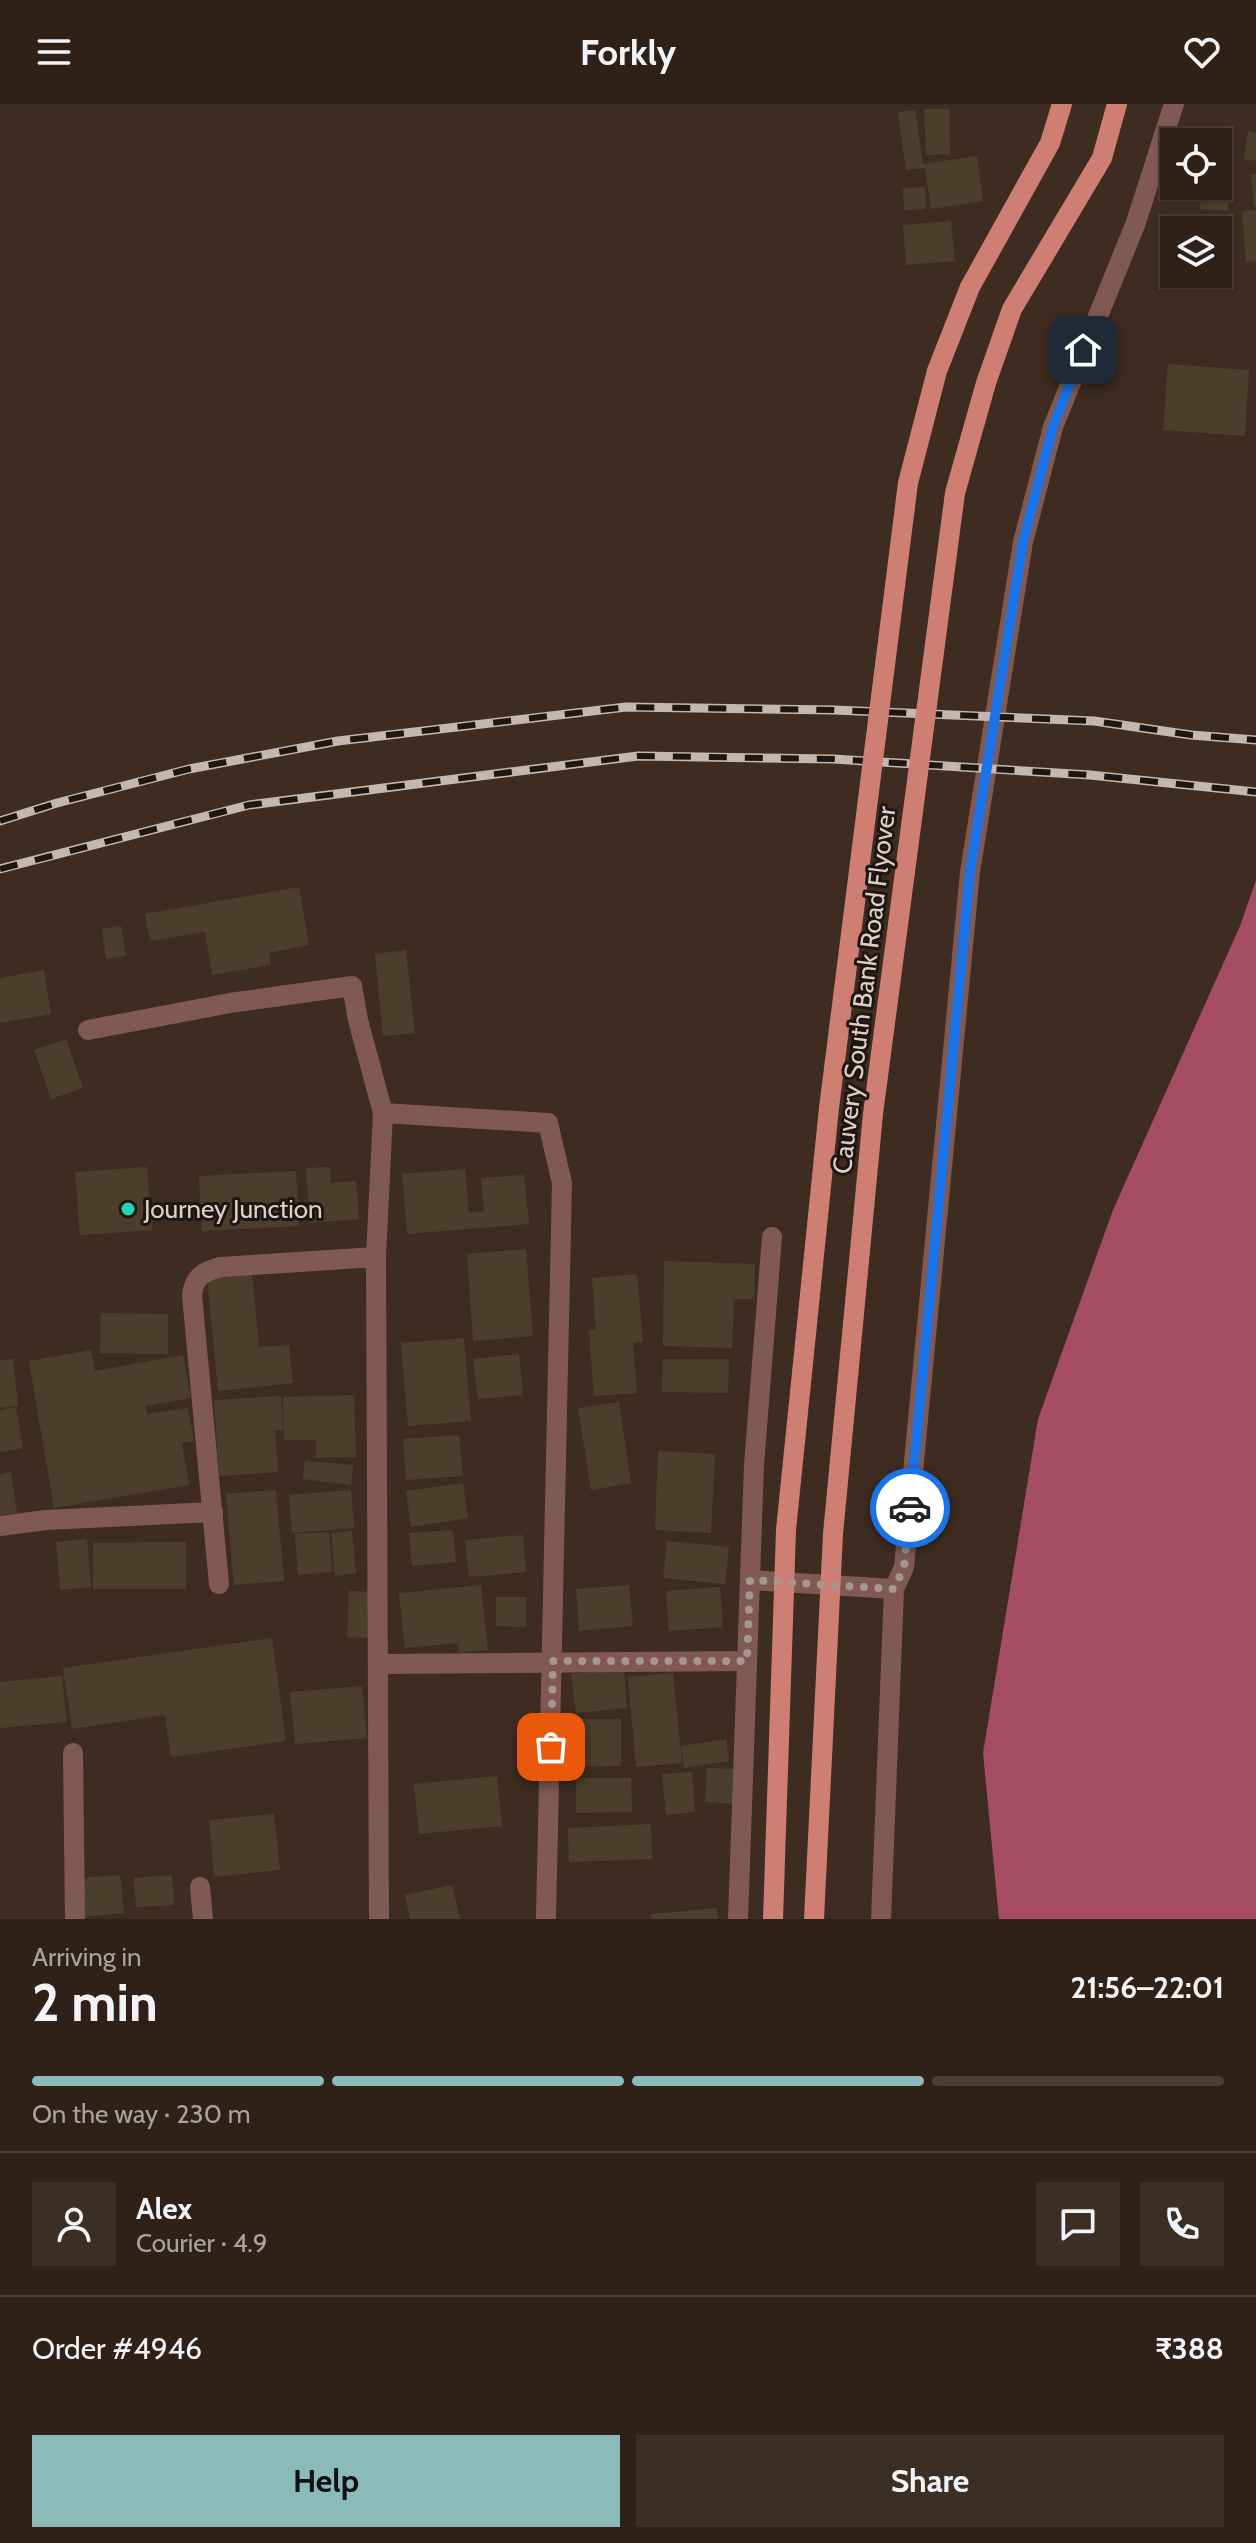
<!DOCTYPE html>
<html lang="en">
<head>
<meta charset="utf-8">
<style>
	body { margin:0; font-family:Cabin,sans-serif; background:#3b2e25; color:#f1f3f6; height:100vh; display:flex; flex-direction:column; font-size:30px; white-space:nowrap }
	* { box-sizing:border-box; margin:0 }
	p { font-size:26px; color:#a7a3a2 }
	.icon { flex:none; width:44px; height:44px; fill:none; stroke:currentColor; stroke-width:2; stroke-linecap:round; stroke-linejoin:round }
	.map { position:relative; height:1815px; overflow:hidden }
	.details { display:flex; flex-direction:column; background:#2f2118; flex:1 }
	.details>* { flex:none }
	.controls { position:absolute; left:1160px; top:24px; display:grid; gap:16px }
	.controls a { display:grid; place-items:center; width:72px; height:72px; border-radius:0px; background:#2f2118; box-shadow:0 2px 6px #0004,0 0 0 2px #4a3e37; font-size:40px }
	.pin { position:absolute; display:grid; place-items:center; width:68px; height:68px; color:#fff; margin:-34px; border-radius:16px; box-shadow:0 4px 12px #0006 }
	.courier { position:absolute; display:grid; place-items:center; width:80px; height:80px; margin:-40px; border:6px solid #1a73e8; border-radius:50%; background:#fff; color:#222; box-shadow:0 2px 10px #0007 }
	.head em { font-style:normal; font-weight:700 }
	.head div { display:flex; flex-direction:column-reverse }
	.head { display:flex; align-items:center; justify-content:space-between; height:136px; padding:0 32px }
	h1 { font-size:52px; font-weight:700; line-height:60px }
	.bar { display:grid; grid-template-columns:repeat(4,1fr); gap:12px 8px; align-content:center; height:96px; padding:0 32px }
	.bar i { height:10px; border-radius:6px; background:#4a3e37 }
	.bar .active { background:#8bbbb9 }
	.bar p { grid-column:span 4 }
	.line { display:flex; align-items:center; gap:20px; padding:0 32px; border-top:2px solid #4a3e37 }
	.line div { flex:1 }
	.round { display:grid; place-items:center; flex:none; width:84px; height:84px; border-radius:0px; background:#3b2e25 }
	.cta { display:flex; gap:16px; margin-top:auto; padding:16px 32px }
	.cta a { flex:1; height:92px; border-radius:0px; background:#8bbbb9; color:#111; font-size:32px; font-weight:700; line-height:92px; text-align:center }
	.cta a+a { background:#3b2e25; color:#f1f3f6 }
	header { display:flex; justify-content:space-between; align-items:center; height:104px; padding:0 32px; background:#2f2118; font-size:36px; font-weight:700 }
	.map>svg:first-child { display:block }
	.water { fill:#a64c64 }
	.building { fill:#4b3f2c }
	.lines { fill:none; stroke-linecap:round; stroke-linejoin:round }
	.minor { stroke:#815953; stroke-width:20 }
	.rail-casing { stroke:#c4b7af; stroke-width:9 }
	.rail { stroke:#1f1611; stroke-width:6; stroke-dasharray:18; stroke-linecap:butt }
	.major-bridge { stroke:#cf7e73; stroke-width:20 }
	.done { stroke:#a6978e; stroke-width:8; stroke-dasharray:0 14.4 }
	.route { stroke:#1a73e8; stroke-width:10 }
	.poi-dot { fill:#23d5af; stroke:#1f1611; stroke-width:3 }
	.labels { text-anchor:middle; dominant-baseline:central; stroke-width:6; stroke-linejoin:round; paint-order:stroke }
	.street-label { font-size:26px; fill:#ddd0c9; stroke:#1f1611 }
	.poi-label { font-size:26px; fill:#ddd0c9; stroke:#1f1611; text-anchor:start }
</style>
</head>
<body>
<header><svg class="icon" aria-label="menu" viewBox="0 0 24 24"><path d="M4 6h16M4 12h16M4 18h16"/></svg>Forkly<svg class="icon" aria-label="heart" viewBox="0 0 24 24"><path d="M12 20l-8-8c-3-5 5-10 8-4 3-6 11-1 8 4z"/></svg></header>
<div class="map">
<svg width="1256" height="1815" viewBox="0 0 1256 1815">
	<rect width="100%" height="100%" fill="#3f2c20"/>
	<!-- water -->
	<polygon class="water" points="1256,776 1256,1815 999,1815 983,1649 1038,1315 1113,1106 1240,822"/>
	<!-- building -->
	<g class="building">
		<polygon points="924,5 949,5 950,50 926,51"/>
		<polygon points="915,6 923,60 977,52 983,97 931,105 925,64 906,66 898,8"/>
		<polygon points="1248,27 1256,29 1256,57 1244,55"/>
		<polygon points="1251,70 1256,70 1256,102 1254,102"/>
		<polygon points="1218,77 1230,78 1228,107 1200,105 1202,82 1218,82"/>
		<polygon points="925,83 926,105 904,106 903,84"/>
		<polygon points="1256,106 1256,157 1246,158 1242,107"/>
		<polygon points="951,117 955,157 906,161 903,121"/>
		<polygon points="1168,260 1249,266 1245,332 1163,326"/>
		<polygon points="299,783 309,841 269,849 271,861 212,871 205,828 150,837 145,810"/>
		<polygon points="121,822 126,852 106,855 102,825"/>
		<polygon points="406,846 415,929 383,932 375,850"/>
		<polygon points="44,866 51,910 0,919 0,874"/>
		<polygon points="66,935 83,984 51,995 34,946"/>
		<polygon points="147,1063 152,1126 80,1131 75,1068"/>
		<polygon points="330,1063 331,1079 356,1077 359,1115 310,1119 306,1064"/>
		<polygon points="465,1065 469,1109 484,1107 481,1074 524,1071 529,1120 407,1130 402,1070"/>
		<polygon points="296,1067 299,1122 202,1127 199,1072"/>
		<polygon points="526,1145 533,1232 473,1237 467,1150"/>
		<polygon points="664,1157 755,1160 754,1195 734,1195 732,1244 663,1242"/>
		<polygon points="252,1170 259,1243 289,1241 293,1279 218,1287 207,1174"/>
		<polygon points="637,1170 643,1238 633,1239 637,1289 594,1292 589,1226 596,1226 592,1174"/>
		<polygon points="101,1209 168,1210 168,1250 100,1249"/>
		<polygon points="464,1234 471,1317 408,1322 401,1239"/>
		<polygon points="91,1246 95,1267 183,1251 191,1294 146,1302 147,1310 188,1304 194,1337 182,1339 189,1381 54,1404 29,1257"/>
		<polygon points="519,1250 523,1291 478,1295 473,1255"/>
		<polygon points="13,1255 18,1302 0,1304 0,1256"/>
		<polygon points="663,1255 729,1255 728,1289 662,1288"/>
		<polygon points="354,1291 356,1353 316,1354 316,1336 284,1336 283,1293"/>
		<polygon points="281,1292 283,1326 275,1326 278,1368 219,1372 214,1296"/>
		<polygon points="619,1298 631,1379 591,1386 578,1304"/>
		<polygon points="16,1303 23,1344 0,1348 0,1306"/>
		<polygon points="459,1331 463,1372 406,1376 403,1335"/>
		<polygon points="658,1347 715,1350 711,1429 655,1426"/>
		<polygon points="305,1357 353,1361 351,1381 303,1375"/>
		<polygon points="11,1368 17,1409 0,1411 0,1370"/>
		<polygon points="463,1379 468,1414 411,1423 406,1387"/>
		<polygon points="276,1386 284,1477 234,1481 226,1390"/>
		<polygon points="351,1386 354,1424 292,1429 289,1391"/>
		<polygon points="453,1426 456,1458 412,1462 409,1429"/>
		<polygon points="352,1427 356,1469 335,1472 331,1429"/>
		<polygon points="329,1428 332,1468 298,1471 295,1430"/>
		<polygon points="523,1431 526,1468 469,1473 465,1436"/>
		<polygon points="87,1435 91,1483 60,1486 56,1438"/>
		<polygon points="667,1437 729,1443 725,1480 663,1474"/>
		<polygon points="186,1438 186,1485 93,1485 93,1439"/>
		<polygon points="481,1481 488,1546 459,1549 458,1539 405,1544 399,1489"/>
		<polygon points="629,1481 633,1522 579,1527 576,1485"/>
		<polygon points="720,1483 723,1523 669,1527 666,1487"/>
		<polygon points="349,1487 374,1488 372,1534 347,1533"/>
		<polygon points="496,1493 526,1493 526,1523 496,1522"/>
		<polygon points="272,1534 286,1637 171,1653 165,1611 72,1625 63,1564"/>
		<polygon points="624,1565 627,1604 576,1609 571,1570"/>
		<polygon points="673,1569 682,1659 636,1663 628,1573"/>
		<polygon points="62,1572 67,1618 0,1624 0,1578"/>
		<polygon points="362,1582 367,1634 295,1640 290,1588"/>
		<polygon points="573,1615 621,1615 621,1662 575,1663"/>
		<polygon points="726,1635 729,1657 684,1664 681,1642"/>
		<polygon points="707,1664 737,1665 736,1700 705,1698"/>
		<polygon points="692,1668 695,1708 666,1711 662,1670"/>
		<polygon points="497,1672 502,1722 419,1730 414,1680"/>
		<polygon points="576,1674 631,1674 632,1708 576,1709"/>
		<polygon points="274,1710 280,1766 214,1773 209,1716"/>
		<polygon points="651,1720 652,1755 569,1758 568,1724"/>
		<polygon points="120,1771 124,1809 82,1813 78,1774"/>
		<polygon points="172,1771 174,1801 136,1803 134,1774"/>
		<polygon points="452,1781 460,1815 410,1815 405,1791"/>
		<polygon points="717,1804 718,1815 651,1815 651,1810"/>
	</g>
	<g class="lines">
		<!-- minor -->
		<g class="minor">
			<polyline points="88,926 230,899 352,882 358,916 383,1009 376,1153 379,1815"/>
			<polyline points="383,1009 548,1019 562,1079 546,1815"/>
			<polyline points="0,1422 46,1416 213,1408"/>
			<polyline points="750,1476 894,1485 904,1463 970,768 1023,438 1053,323 1135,121 1174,0"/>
			<path d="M219,1480L192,1191C194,1172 205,1167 221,1163L376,1153"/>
			<polyline points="379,1560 747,1557"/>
			<polyline points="73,1649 75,1815"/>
			<polyline points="200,1783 203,1815"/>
			<polyline points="738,1815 754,1361 772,1133"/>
			<polyline points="881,1815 894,1485"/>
		</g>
		<!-- rail casing -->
		<g class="rail-casing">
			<g id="rail">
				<polyline points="0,717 57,699 189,665 338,637 626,603 834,606 1094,617 1191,631 1256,636"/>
				<polyline points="0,765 249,701 638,652 833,655 1090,671 1256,688"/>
			</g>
		</g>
		<!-- rail -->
		<use href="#rail" class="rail"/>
		<!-- major-bridge -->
		<g class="major-bridge">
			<polyline points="773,1815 786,1426 829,1004 908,379 937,267 970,183 1050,39 1062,0"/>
			<polyline points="814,1815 833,1430 873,1010 955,389 986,279 1012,205 1102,54 1117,0"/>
		</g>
	</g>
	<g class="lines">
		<!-- done -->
		<polyline class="done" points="551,1643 553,1557 747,1557 750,1476 894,1485 904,1463 910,1404"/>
		<!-- route -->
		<polyline class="route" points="910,1404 970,768 1023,438 1053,323 1083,246"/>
	</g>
	<!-- markers -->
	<circle class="poi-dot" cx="128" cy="1105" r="8"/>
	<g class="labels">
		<!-- street labels -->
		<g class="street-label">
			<text transform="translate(864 886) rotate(-83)">Cauvery South Bank Road Flyover</text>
		</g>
		<!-- poi labels -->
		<g class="poi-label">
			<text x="144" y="1105">Journey Junction</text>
		</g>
	</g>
</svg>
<div class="controls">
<a><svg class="icon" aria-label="locate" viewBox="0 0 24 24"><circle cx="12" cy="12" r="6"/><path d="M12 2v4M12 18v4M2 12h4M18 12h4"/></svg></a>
<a><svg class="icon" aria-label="layers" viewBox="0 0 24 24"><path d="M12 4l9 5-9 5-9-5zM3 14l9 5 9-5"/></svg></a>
</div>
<div class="pin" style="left:551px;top:1643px;background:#ea580c"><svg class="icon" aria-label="bag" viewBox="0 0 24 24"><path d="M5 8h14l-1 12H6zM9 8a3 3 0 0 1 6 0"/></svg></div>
<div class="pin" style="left:1083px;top:246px;background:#1f2937"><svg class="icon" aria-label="home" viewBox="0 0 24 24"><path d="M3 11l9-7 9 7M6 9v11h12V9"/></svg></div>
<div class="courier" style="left:910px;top:1404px"><svg class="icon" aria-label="car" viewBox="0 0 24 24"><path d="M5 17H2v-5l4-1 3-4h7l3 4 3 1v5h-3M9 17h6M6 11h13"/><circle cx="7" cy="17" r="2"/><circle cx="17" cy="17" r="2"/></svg></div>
</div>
<section class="details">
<div class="head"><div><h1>2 min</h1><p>Arriving in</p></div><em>21:56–22:01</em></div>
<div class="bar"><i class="active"></i><i class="active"></i><i class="active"></i><i></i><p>On the way · 230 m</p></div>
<div class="line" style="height:144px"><a class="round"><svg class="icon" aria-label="person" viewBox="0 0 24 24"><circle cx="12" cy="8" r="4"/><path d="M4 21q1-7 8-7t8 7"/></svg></a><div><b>Alex</b><p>Courier · 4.9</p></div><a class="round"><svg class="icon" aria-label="chat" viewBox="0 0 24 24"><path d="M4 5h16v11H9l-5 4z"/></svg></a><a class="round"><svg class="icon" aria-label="phone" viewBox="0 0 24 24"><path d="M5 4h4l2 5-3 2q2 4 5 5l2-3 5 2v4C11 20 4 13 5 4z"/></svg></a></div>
<div class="line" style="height:104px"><div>Order #4946</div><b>₹388</b></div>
<div class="cta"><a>Help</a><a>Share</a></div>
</section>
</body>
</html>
